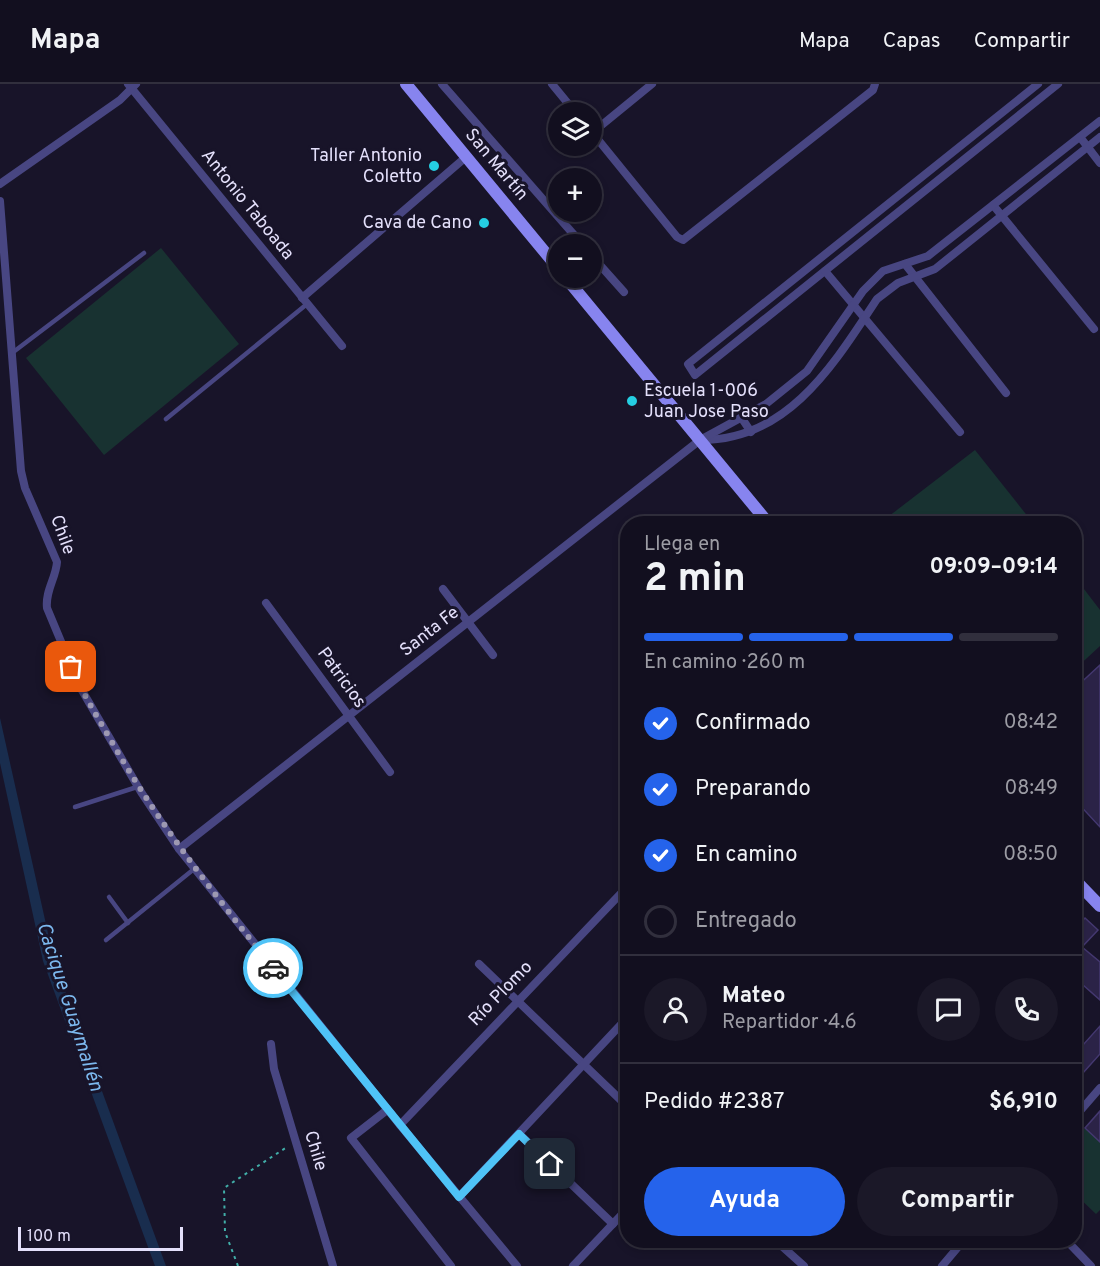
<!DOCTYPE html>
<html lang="es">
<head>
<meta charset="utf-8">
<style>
	body { margin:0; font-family:Overpass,sans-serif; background:#1b1828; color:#f1f3f6; height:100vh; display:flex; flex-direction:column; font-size:22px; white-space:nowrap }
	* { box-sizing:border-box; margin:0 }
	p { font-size:20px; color:#9c9ca4 }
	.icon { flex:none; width:33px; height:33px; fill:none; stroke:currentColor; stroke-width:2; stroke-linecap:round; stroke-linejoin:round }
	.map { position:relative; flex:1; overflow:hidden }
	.side { position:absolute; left:620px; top:432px; width:462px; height:732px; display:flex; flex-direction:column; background:#120f1f; border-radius:24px; box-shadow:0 3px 9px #0003,0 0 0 2px #312f3d }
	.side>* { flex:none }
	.tools { position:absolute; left:548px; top:18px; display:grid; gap:12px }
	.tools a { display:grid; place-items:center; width:54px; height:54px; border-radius:50%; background:#120f1f; box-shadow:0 3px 9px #0003,0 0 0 2px #312f3d; font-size:30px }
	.scale { position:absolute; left:18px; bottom:15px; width:165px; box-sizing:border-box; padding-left:6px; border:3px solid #e4e0fb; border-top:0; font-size:16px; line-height:21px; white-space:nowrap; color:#e4e0fb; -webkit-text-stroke:4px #181429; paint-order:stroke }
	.pin { position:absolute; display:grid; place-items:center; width:51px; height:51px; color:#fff; margin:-26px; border-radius:12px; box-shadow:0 3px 9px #0006 }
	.courier { position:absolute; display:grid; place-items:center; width:60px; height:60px; margin:-30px; border:4px solid #4fc3f7; border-radius:50%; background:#fff; color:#222; box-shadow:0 2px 8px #0007 }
	.overview em { font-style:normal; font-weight:700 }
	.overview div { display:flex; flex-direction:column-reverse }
	.overview { display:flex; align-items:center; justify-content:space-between; height:102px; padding:0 24px }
	h1 { font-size:39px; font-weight:700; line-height:45px }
	.bar { display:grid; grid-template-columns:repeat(4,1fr); gap:9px 6px; align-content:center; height:72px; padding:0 24px }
	.bar i { height:8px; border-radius:4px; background:#312f3d }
	.bar .on { background:#2563eb }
	.bar p { grid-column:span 4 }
	.line { display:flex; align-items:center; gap:15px; padding:0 24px; border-top:2px solid #312f3d }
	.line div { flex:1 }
	.round { display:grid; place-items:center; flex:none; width:63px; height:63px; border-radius:32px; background:#1b1828 }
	ol { padding:0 24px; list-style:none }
	li { display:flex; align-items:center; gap:18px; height:66px }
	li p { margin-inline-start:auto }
	li .icon { padding:6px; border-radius:50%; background:#2563eb; color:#fff; stroke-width:4 }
	li:last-child { color:#9c9ca4 }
	li i { width:33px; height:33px; border:3px solid #312f3d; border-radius:50% }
	.button { display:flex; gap:12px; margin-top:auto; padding:12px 24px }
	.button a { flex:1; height:69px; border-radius:36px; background:#2563eb; color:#fff; font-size:24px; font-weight:700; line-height:69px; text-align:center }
	.button a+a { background:#1b1828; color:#f1f3f6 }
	header { display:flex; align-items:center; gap:36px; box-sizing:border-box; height:84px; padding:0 30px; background:#120f1f; border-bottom:2px solid #312f3d }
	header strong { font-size:28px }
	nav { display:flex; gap:33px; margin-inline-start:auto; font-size:21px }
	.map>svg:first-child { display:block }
	.green { fill:#183231 }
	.water { fill:#192d4e }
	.building { fill:#2b2347; stroke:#443870; stroke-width:1.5 }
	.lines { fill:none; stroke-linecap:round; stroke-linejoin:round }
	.path { stroke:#41aea8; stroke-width:2; stroke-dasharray:3 4.5; stroke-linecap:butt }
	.lane { stroke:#484682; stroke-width:4.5 }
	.street { stroke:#484682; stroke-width:8 }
	.secondary { stroke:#8784ef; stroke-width:12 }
	.done { stroke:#9d99b2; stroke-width:6; stroke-dasharray:0 10.8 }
	.route { stroke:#4fc3f7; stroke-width:8 }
	.poi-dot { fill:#25cee2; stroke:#181429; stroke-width:2 }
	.labels { text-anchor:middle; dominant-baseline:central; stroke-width:6; stroke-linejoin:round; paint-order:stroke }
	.poi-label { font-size:18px; fill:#e4e0fb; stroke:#181429; text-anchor:end }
	.street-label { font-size:18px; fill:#e4e0fb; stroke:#181429 }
	.water-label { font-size:20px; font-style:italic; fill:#7cb8ee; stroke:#181429 }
</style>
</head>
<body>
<header>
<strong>Mapa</strong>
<nav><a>Mapa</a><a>Capas</a><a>Compartir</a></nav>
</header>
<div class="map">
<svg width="1100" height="1182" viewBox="0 0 1100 1182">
	<rect width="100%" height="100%" fill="#181429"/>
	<!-- green -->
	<g class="green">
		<polygon points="161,164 239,260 104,371 26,274"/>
		<polygon points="975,366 1033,439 880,439"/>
		<polygon points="1074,492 1100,526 1100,562 1074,586"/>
		<polygon points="1100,1027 1100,1126 1096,1130 1074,1109 1074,1057"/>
	</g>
	<!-- water -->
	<polygon class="water" points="0,634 54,876 166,1182 155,1182 43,877 0,679"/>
	<!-- building -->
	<g class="building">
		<polygon points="1100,581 1100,743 1074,715 1074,605"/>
		<polygon points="1085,834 1098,846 1082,863 1100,878 1100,916 1074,893 1074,845"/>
		<polygon points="1100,942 1100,970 1074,999 1074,971"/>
		<polygon points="1100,1027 1100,1058 1085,1044"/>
	</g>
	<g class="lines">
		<!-- path -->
		<g class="path">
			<polyline points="1074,777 1084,788"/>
			<polyline points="238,1182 225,1148 224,1104 287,1063"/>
		</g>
		<!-- lane -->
		<g class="lane">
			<polyline points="12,269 144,169"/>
			<polyline points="166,335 307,220"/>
			<polyline points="75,723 137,703"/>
			<polyline points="109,813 128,839"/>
			<polyline points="106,856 194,785"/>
		</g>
		<!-- street -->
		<g class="street">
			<polyline points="128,0 342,262"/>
			<polyline points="442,0 582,160"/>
			<polyline points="552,0 575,28"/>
			<polyline points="1038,0 688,280 695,291 1058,0"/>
			<polyline points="591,47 677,153 683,156 873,6 875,0"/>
			<polyline points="592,49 652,0"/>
			<polyline points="1080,53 1100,79"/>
			<polyline points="0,100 120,16 136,0"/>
			<path d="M0,117L21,387L25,404L57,478C56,494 45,507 47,524L80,603L141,708L179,765L400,1041L517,1182"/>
			<polyline points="993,121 1094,245"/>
			<polyline points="591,171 624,208"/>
			<polyline points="905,180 1006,309"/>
			<polyline points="825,187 960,348"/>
			<polyline points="302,214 466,73"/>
			<polyline points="741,333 751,348"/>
			<path d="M700,356C788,357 834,280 877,215L898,199L935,185L1100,53"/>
			<polyline points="443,505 493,571"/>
			<polyline points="266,519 390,688"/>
			<polyline points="179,765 700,356 766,320 807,287 863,207 883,187 928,172 1100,37"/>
			<polyline points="479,880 627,1022"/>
			<polyline points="271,960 274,985 333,1182"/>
			<polyline points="387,1026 351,1054 451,1182"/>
			<polyline points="1074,1034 1100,1004"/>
			<polyline points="400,1041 627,803"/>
			<polyline points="519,1050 613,1140"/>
			<polyline points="459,1113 627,934"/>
			<polyline points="775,1156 804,1182"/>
			<polyline points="1066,1156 1091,1182"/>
			<polyline points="573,1182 627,1125"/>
			<polyline points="942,1182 964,1156"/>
		</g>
		<!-- secondary -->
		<g class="secondary">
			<polyline points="406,0 558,184"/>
			<polyline points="566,194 769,440"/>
			<polyline points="1074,795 1100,822"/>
		</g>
	</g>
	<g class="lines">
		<!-- done -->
		<path class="done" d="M71,583C83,610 98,634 113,660C159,740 215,811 273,884"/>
		<!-- route -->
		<polyline class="route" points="273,884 459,1113 519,1050 550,1080"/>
	</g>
	<!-- markers -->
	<g class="poi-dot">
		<circle cx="434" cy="82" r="6"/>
		<circle cx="484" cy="139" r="6"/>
		<circle cx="632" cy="317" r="6"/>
	</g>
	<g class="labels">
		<!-- poi labels -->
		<g class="poi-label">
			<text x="422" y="72">Taller Antonio<tspan x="422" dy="21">Coletto</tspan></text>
			<text x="472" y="139">Cava de Cano</text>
			<text x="644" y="307" text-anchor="start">Escuela 1-006<tspan x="644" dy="21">Juan Jose Paso</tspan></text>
		</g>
		<!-- street labels -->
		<g class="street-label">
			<text transform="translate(496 81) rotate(50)">San Martín</text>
			<text transform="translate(247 121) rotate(51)">Antonio Taboada</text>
			<text transform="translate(62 451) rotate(70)">Chile</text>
			<text transform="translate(430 548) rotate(-38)">Santa Fe</text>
			<text transform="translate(341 594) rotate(54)">Patricios</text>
			<text transform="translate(501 910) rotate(-46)">Río Plomo</text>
			<text transform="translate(315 1067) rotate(73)">Chile</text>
		</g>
		<!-- water labels -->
		<g class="water-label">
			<text transform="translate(69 923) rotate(72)">Cacique Guaymallén</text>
		</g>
	</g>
</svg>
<div class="tools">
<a><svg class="icon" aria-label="layers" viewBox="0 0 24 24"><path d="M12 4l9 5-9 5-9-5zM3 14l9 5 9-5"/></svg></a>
<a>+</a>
<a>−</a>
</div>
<div class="scale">100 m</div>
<div class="pin" style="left:71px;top:583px;background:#ea580c"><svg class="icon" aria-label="bag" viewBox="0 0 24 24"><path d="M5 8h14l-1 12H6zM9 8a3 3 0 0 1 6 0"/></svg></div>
<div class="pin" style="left:550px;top:1080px;background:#1f2937"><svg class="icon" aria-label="home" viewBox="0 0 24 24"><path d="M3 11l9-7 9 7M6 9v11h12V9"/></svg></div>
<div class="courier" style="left:273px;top:884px"><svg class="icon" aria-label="car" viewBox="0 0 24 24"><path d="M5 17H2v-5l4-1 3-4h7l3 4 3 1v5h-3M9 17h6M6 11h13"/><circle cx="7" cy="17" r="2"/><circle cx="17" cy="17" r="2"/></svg></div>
<section class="side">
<div class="overview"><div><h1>2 min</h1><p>Llega en</p></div><em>09:09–09:14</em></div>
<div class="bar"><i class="on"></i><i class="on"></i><i class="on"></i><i></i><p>En camino · 260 m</p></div>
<ol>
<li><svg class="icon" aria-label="check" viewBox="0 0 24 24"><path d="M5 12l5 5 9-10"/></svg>Confirmado<p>08:42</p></li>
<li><svg class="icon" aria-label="check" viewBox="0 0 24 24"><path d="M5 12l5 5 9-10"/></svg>Preparando<p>08:49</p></li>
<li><svg class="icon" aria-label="check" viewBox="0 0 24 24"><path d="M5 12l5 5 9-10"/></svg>En camino<p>08:50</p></li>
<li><i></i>Entregado</li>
</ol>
<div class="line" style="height:108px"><a class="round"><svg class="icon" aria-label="person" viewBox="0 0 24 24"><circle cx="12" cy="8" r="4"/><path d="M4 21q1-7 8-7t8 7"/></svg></a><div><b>Mateo</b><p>Repartidor · 4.6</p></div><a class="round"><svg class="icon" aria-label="chat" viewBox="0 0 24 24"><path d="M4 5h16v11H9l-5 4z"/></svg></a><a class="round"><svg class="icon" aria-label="phone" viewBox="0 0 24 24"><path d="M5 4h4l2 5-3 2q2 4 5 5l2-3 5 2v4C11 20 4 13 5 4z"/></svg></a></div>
<div class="line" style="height:78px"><div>Pedido #2387</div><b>$6,910</b></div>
<div class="button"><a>Ayuda</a><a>Compartir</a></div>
</section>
</div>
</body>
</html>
